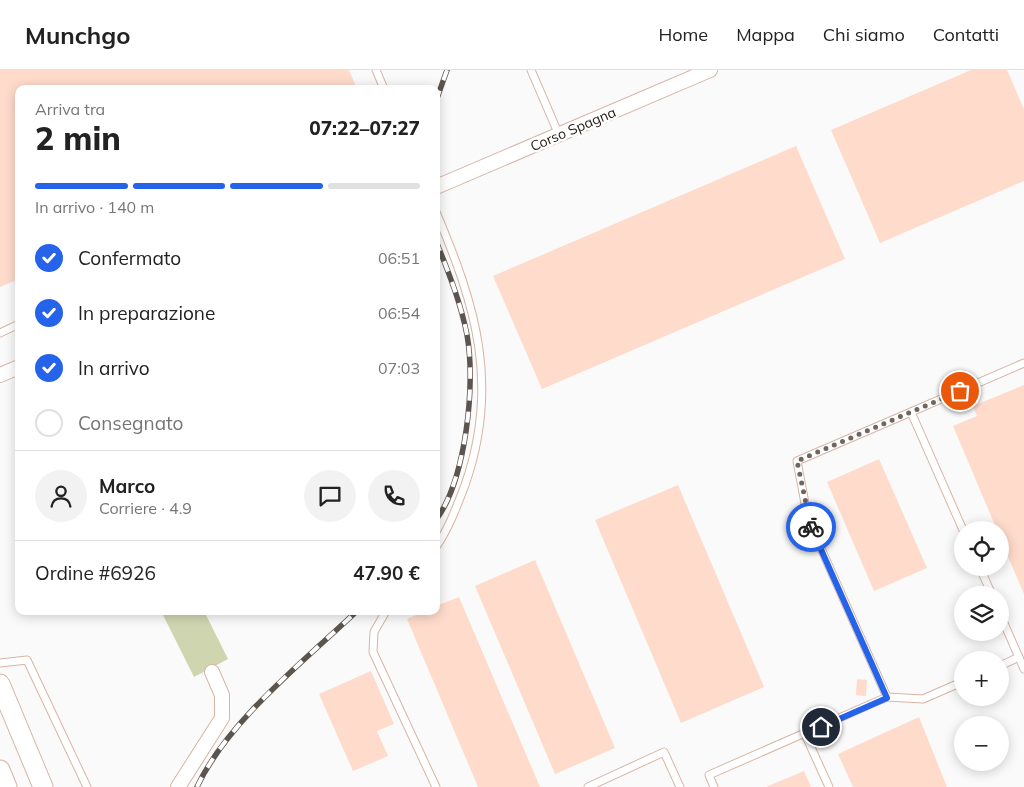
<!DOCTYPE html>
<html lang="it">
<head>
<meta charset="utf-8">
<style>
	body { margin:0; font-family:Mulish,sans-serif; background:#f2f2f2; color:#222; height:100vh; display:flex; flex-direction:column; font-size:19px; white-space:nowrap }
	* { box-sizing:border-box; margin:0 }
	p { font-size:16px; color:#767676 }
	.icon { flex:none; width:28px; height:28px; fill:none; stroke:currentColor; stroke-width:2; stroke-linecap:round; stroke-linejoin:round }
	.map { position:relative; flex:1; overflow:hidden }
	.panel { position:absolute; left:15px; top:15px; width:425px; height:530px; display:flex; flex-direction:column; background:#fff; border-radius:10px; box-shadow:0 2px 12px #0003 }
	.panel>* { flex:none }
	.fabs { position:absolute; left:954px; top:451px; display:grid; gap:10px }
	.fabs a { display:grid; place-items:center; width:55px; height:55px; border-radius:50%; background:#fff; box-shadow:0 2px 12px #0003; font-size:25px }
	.pin { position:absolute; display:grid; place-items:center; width:42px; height:42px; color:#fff; margin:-21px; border:2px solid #fff; border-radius:50%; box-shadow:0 1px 5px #0007 }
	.courier { position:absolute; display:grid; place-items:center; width:50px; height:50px; margin:-25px; border:4px solid #2563eb; border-radius:50%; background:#fff; color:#222; box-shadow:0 1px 6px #0007 }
	.head em { font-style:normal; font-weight:800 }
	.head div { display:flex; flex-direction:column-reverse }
	.head { display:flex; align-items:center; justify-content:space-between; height:85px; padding:0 20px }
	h1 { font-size:32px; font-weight:800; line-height:38px }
	.bar { display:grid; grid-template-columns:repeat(4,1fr); gap:8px 5px; align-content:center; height:60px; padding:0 20px }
	.bar i { height:6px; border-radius:4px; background:#e0e0e0 }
	.bar .on { background:#2563eb }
	.bar p { grid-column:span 4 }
	.line { display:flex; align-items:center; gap:12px; padding:0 20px; border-top:1px solid #e0e0e0 }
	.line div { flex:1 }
	.round { display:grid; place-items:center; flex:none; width:52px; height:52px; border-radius:26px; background:#f2f2f2 }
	ol { padding:0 20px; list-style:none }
	li { display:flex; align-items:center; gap:15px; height:55px }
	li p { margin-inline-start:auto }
	li .icon { padding:5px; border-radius:50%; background:#2563eb; color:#fff; stroke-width:4 }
	li:last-child { color:#767676 }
	li i { width:28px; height:28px; border:2px solid #e0e0e0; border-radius:50% }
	header { display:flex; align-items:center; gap:30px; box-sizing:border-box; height:70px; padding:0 25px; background:#fff; border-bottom:1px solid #e0e0e0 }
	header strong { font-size:24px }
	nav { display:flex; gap:28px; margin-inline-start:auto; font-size:18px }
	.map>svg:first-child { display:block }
	.green { fill:#cfd6af }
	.building { fill:#ffdbcb }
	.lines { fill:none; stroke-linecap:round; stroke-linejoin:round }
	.lane-casing { stroke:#d7b5a5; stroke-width:9 }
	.street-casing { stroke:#d7b5a5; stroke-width:16 }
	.secondary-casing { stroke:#d7b5a5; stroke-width:21 }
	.lane { stroke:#fff; stroke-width:7 }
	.street { stroke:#fff; stroke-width:14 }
	.secondary { stroke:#fff; stroke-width:19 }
	.rail-casing { stroke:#5d544f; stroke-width:5.5 }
	.rail { stroke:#fff; stroke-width:4; stroke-dasharray:11; stroke-linecap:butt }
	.done { stroke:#6e6663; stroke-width:5; stroke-dasharray:0 9 }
	.route { stroke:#2563eb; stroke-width:6 }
	.labels { text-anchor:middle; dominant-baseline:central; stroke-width:5; stroke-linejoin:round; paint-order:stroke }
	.street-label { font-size:14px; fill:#231711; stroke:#fff }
</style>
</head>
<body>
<header>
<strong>Munchgo</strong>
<nav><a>Home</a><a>Mappa</a><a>Chi siamo</a><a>Contatti</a></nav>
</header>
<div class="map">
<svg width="1024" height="717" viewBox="0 0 1024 717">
	<rect width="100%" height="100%" fill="#fafafa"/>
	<!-- green -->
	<polygon class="green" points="161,541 204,541 228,589 194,607"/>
	<!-- building -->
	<g class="building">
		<polygon points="0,0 349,0 357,19 19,19 19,209 0,217"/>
		<polygon points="971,0 1007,0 1024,39 1024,111 880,173 831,60"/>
		<polygon points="796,76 845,189 542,319 493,206"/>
		<polygon points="1024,315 1024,524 1000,468 1000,460 997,460 953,356 977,346 973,336"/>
		<polygon points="879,389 927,498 874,521 827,412"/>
		<polygon points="678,415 764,617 681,653 595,450"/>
		<polygon points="535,490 615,678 555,704 475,516"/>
		<polygon points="459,527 540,717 478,717 407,549 425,541 436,541 436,536"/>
		<polygon points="371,601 394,654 377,661 388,686 353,701 319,624"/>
		<polygon points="857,609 867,610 866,626 856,625"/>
		<polygon points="919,647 947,717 853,717 838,684"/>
		<polygon points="804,701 811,717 766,717"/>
	</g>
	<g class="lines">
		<!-- lane casing -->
		<g class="lane-casing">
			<g id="lane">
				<polyline points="376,0 384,19"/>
				<polyline points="531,0 559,65"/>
				<path d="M436,142C476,236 500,315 465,415C457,436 449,458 436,477"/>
				<polyline points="0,263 19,254"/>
				<polyline points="963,460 911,342 1024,293"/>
				<polyline points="980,498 992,525"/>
				<polyline points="386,541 374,562 373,582 436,717"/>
				<polyline points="1000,544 1024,599"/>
				<polyline points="0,593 27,590 87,717"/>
				<polyline points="1000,596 1019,587"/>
				<polyline points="887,627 808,449 797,391 911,342"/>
				<polyline points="805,664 829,717"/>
				<polyline points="588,717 664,682 680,717"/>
				<polyline points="714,717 709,705 887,627 923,629 962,612"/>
			</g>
		</g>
		<!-- street casing -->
		<g class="street-casing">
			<g id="street">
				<polyline points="436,117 710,0"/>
				<polyline points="0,305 19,297"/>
				<polyline points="178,717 222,648 222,625 212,602"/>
			</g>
		</g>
		<!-- secondary casing -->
		<g class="secondary-casing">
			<g id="secondary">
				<polyline points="0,614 43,717"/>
				<polyline points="0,700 7,717"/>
			</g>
		</g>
		<!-- lane -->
		<use href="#lane" class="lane"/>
		<!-- street -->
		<use href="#street" class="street"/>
		<!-- secondary -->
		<use href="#secondary" class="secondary"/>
		<!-- rail casing -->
		<g class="rail-casing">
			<g id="rail">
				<polyline points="436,31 447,0"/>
				<path d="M436,171C448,201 461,233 467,265C476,314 466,409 436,450"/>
				<path d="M197,717C227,652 304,591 357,541"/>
			</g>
		</g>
		<!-- rail -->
		<use href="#rail" class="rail"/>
	</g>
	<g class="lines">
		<!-- done -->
		<polyline class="done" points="811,457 797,391 960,321"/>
		<!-- route -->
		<polyline class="route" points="811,457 887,628 821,657"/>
	</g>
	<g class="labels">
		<!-- street labels -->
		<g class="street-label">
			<text transform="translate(573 59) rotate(-23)">Corso Spagna</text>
		</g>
	</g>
</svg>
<div class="fabs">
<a><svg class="icon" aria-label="locate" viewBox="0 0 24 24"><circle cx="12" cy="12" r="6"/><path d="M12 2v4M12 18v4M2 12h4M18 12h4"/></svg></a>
<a><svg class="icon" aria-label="layers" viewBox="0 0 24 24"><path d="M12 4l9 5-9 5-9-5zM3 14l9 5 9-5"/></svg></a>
<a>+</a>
<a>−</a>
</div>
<div class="pin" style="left:960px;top:321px;background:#ea580c"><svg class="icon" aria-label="bag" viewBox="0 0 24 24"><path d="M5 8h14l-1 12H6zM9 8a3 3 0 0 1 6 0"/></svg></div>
<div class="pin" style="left:821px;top:657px;background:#1f2937"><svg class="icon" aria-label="home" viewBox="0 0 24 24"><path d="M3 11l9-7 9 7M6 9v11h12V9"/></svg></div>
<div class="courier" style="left:811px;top:457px"><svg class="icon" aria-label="bike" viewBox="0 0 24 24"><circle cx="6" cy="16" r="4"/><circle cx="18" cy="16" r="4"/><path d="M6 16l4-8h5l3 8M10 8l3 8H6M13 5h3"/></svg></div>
<section class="panel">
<div class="head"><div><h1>2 min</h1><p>Arriva tra</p></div><em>07:22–07:27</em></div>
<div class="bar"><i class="on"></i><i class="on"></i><i class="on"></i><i></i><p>In arrivo · 140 m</p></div>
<ol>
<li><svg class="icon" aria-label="check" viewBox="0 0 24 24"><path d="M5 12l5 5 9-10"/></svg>Confermato<p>06:51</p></li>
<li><svg class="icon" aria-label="check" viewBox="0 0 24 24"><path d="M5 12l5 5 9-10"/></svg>In preparazione<p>06:54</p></li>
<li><svg class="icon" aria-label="check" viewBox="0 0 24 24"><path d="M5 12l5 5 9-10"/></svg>In arrivo<p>07:03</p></li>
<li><i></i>Consegnato</li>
</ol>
<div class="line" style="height:90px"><a class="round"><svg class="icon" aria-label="person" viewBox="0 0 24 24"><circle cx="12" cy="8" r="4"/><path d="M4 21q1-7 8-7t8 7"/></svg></a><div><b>Marco</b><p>Corriere · 4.9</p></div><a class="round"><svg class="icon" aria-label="chat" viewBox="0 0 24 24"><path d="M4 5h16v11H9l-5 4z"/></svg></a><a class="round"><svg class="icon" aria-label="phone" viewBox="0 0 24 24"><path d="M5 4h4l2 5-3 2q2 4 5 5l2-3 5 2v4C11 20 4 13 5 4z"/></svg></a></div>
<div class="line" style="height:65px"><div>Ordine #6926</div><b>47.90 €</b></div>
</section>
</div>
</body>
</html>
